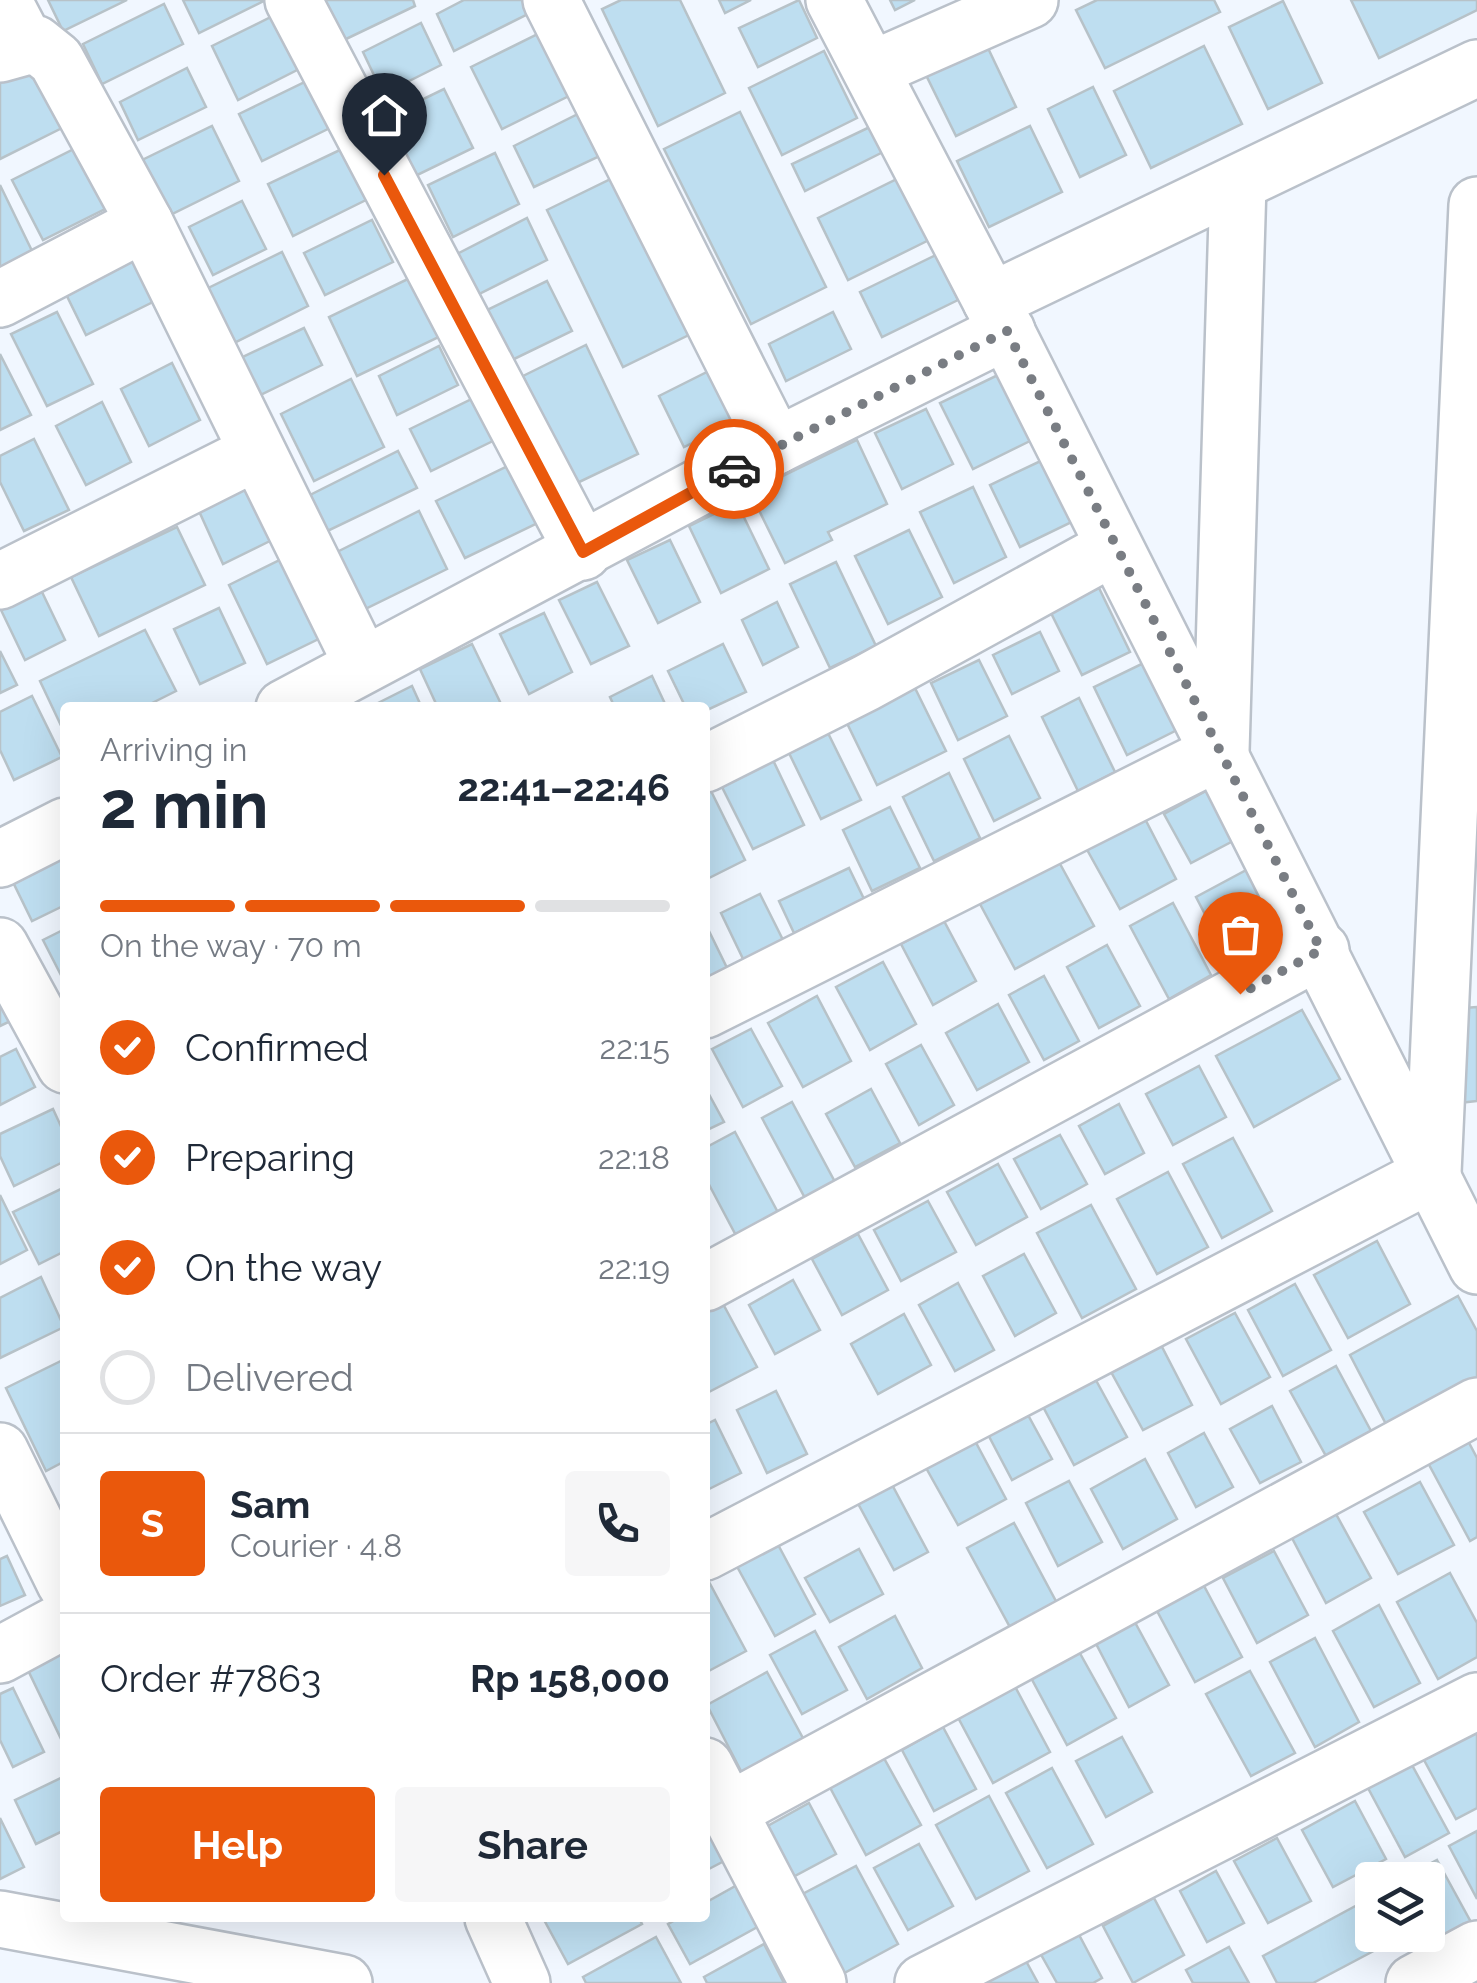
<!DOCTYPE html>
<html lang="en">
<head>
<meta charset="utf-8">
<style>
	body { margin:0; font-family:Raleway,sans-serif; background:#f6f6f7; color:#1f2937; height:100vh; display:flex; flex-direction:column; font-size:38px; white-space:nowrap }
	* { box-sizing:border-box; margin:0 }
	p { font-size:32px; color:#747a83 }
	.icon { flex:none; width:55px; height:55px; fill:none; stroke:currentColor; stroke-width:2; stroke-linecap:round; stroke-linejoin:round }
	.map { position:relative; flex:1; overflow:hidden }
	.panel { position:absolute; left:60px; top:702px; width:650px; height:1220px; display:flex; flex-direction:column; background:#fff; border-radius:10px; box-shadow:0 10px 40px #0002 }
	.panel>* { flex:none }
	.buttons { position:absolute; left:1355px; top:1862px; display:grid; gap:20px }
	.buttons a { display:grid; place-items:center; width:90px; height:90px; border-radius:10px; background:#fff; box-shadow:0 10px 40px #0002; font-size:50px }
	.pin { position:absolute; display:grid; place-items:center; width:85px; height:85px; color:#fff; margin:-102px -42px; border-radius:50% 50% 50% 0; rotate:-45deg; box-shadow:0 0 10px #0007 }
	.pin .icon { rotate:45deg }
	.courier { position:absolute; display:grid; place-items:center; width:100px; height:100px; margin:-50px; border:8px solid #ea580c; border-radius:50%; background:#fff; color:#222; box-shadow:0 2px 12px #0007 }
	.overview em { font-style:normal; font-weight:700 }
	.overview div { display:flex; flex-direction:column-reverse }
	.overview { display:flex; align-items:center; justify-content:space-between; height:170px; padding:0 40px }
	h1 { font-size:65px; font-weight:700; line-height:75px }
	.bar { display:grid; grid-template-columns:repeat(4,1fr); gap:15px 10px; align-content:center; height:120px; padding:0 40px }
	.bar i { height:12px; border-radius:8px; background:#e0e1e3 }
	.bar .active { background:#ea580c }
	.bar p { grid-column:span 4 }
	.line { display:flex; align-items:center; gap:25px; padding:0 40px; border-top:2px solid #e0e1e3 }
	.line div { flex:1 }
	.round { display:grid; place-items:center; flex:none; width:105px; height:105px; border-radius:10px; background:#f6f6f7 }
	ol { padding:0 40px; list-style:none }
	li { display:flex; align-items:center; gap:30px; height:110px }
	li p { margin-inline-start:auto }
	li .icon { padding:10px; border-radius:50%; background:#ea580c; color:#fff; stroke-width:4 }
	li:last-child { color:#747a83 }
	li i { width:55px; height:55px; border:5px solid #e0e1e3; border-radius:50% }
	.button { display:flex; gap:20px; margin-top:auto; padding:20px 40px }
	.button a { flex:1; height:115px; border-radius:10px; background:#ea580c; color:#fff; font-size:40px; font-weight:700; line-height:115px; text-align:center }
	.button a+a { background:#f6f6f7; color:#1f2937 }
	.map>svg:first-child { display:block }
	.building { fill:#bedef0; stroke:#b7c2c8; stroke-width:2.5 }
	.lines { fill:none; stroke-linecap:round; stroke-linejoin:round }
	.minor-casing { stroke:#bac1ca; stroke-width:60 }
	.minor { stroke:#fff; stroke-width:55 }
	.done { stroke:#797d83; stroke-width:10; stroke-dasharray:0 18 }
	.route { stroke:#ea580c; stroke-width:12 }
</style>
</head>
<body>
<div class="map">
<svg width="1477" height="1983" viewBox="0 0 1477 1983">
	<rect width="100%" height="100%" fill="#f1f7ff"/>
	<!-- building -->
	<g class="building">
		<polygon points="48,0 127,0 63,31"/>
		<polygon points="183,0 266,0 199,33"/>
		<polygon points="325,0 413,0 415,6 344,40"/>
		<polygon points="464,0 531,0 536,10 454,51 437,14"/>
		<polygon points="621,0 680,0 725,93 658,126 602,9"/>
		<polygon points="719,0 751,0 725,13"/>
		<polygon points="799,0 817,38 758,67 739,28"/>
		<polygon points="890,0 915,0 895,10"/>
		<polygon points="1097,0 1214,0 1220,12 1105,68 1076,10"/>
		<polygon points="1351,0 1477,0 1477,10 1379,58"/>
		<polygon points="1283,1 1322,83 1268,109 1229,27"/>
		<polygon points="164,4 183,44 102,84 83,44"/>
		<polygon points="283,11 309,64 238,100 212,46"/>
		<polygon points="421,23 441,65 383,94 363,52"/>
		<polygon points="546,30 577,92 502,129 471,67"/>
		<polygon points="987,46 1016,107 956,136 926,75"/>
		<polygon points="1204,46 1242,124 1151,168 1114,91"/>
		<polygon points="824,51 857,118 782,155 749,88"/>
		<polygon points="31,52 68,125 0,159 0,67"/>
		<polygon points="187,68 206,107 138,140 120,102"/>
		<polygon points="309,80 332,127 262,161 239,114"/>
		<polygon points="1093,87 1126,155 1080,177 1048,109"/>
		<polygon points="444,89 473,148 411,178 382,119"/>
		<polygon points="582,112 602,155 534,187 514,146"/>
		<polygon points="740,112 826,287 751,324 664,149"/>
		<polygon points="874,125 887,150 805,191 792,164"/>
		<polygon points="212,126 239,181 166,217 138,162"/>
		<polygon points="1030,126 1062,192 989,227 957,161"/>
		<polygon points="90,141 121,201 43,240 12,180"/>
		<polygon points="342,149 366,200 293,236 268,184"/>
		<polygon points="495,153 519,204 453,237 428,185"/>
		<polygon points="619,175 695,332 623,367 547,210"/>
		<polygon points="899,178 929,240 848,280 818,218"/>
		<polygon points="0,185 33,253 0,269"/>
		<polygon points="242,201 266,249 213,275 189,227"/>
		<polygon points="527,218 547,260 477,295 457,254"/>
		<polygon points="372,220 393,262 325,295 304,253"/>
		<polygon points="282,252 308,306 224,348 198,293"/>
		<polygon points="136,254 159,299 86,335 64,290"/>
		<polygon points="936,255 958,300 882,337 860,292"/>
		<polygon points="412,277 441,336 357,376 329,317"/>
		<polygon points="547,281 572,331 512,360 487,310"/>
		<polygon points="57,312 93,384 47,406 11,334"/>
		<polygon points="833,312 851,349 786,381 769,344"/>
		<polygon points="304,328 322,365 252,399 234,361"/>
		<polygon points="586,345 638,454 575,484 523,376"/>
		<polygon points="439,346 458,385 397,415 379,376"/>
		<polygon points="0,354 31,415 0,430"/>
		<polygon points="172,363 200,420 149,446 121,389"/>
		<polygon points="725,363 751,414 684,447 659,396"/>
		<polygon points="1000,374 1032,440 973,469 940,403"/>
		<polygon points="351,379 384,447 314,481 281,414"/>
		<polygon points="476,397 497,439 431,471 410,429"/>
		<polygon points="102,402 131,462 86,485 56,426"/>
		<polygon points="926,409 953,464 902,489 875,433"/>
		<polygon points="34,439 69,510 24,531 0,482 0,456"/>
		<polygon points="857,440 887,504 828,532 832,540 785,563 750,492"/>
		<polygon points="398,451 417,488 319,535 302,499"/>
		<polygon points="1047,458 1078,519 1020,547 990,485"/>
		<polygon points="514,463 542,521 465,558 436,501"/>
		<polygon points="250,487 274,539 223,564 199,511"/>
		<polygon points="973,487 1006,557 954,583 920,512"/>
		<polygon points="737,503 769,569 721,593 689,526"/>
		<polygon points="419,511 447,569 361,611 333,554"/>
		<polygon points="177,527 205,585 99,636 71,577"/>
		<polygon points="909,530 942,597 888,624 855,556"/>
		<polygon points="670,540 700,602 658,623 627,560"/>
		<polygon points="294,553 333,632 267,664 229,585"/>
		<polygon points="836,562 876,646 830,668 790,584"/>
		<polygon points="597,582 629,646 591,664 559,600"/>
		<polygon points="1099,588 1130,652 1082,675 1050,611"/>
		<polygon points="42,592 65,640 25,660 1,610"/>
		<polygon points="777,602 798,647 763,665 742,620"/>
		<polygon points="219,608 245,663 200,684 174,629"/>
		<polygon points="544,613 572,672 529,694 500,634"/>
		<polygon points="145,630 176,691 142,708 65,708 65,734 40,681"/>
		<polygon points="1040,632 1059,671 1012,694 993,655"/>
		<polygon points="472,644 503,708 438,708 420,669"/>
		<polygon points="723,644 746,692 705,711 705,708 686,708 668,671"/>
		<polygon points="0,651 17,685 0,693"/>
		<polygon points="1154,658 1187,725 1127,755 1094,687"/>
		<polygon points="979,660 1007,716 958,740 931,683"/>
		<polygon points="652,676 667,708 615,708 610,697"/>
		<polygon points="913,684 946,751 877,785 844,717"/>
		<polygon points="412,686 422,708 368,708"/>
		<polygon points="32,696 62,757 14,780 0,750 0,712"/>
		<polygon points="1079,698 1115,772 1078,791 1042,717"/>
		<polygon points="827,731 861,800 821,819 788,751"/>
		<polygon points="1009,736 1040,798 994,821 964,759"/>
		<polygon points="772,758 804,825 753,849 720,783"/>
		<polygon points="949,773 980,838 934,861 903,797"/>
		<polygon points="711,791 745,860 705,880 705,794"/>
		<polygon points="1206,791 1233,841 1191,863 1164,814"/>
		<polygon points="890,807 920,868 872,891 843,830"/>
		<polygon points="1143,815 1176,879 1120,909 1085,846"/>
		<polygon points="65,850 65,905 32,921 10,876"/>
		<polygon points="1059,862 1094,926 1015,969 980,904"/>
		<polygon points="1252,867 1290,937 1233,968 1196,897"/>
		<polygon points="849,868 864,899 794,933 779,901"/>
		<polygon points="760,894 786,946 746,965 721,913"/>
		<polygon points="1173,903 1211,975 1169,999 1130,926"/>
		<polygon points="944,921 976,981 933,1005 901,944"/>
		<polygon points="65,929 65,983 43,940"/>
		<polygon points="709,931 729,972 705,984 705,934"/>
		<polygon points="1107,945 1140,1006 1099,1028 1067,967"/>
		<polygon points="883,962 916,1024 870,1050 836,987"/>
		<polygon points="1044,976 1079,1041 1044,1060 1009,995"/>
		<polygon points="0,980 19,1017 0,1026"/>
		<polygon points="817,996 851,1061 803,1087 768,1023"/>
		<polygon points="998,1004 1029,1062 977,1090 946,1033"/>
		<polygon points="1477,1007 1477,1101 1458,1103 1452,1009"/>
		<polygon points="1302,1010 1340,1079 1254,1127 1216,1056"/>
		<polygon points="751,1029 782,1086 743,1107 712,1049"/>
		<polygon points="921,1045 954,1105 919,1125 886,1064"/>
		<polygon points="16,1049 35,1087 0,1105 0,1057"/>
		<polygon points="1199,1066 1226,1117 1173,1145 1146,1094"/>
		<polygon points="705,1087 724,1122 705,1131"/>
		<polygon points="871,1089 900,1143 855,1167 826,1114"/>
		<polygon points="792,1102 835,1182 805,1198 762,1118"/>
		<polygon points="1119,1104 1144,1153 1105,1174 1079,1126"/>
		<polygon points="53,1109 65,1135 65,1161 14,1186 0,1156 0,1134"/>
		<polygon points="735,1132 782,1220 740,1243 705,1177 705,1148"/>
		<polygon points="1060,1135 1087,1184 1041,1209 1014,1159"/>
		<polygon points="1233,1138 1272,1211 1222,1238 1183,1164"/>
		<polygon points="998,1164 1027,1217 976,1245 947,1192"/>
		<polygon points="1168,1172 1208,1247 1157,1274 1117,1199"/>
		<polygon points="65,1187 65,1251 39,1264 13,1212"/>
		<polygon points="0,1195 27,1250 0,1264"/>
		<polygon points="928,1201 956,1252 901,1281 874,1230"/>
		<polygon points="1091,1205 1136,1289 1082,1318 1037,1233"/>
		<polygon points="858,1234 888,1290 842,1315 812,1259"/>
		<polygon points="1377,1241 1410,1304 1348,1338 1314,1275"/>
		<polygon points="1024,1254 1056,1313 1015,1336 983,1276"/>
		<polygon points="41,1277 64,1327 0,1358 0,1298"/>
		<polygon points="793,1280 820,1330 775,1354 749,1305"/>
		<polygon points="958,1283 994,1350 955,1371 919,1305"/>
		<polygon points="1295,1284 1331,1350 1283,1376 1248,1310"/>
		<polygon points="1458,1296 1477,1331 1477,1378 1387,1426 1350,1355"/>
		<polygon points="722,1302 757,1367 705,1394 705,1311"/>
		<polygon points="1235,1313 1270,1377 1221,1404 1186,1339"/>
		<polygon points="904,1314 931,1365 878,1394 851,1344"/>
		<polygon points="1160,1343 1192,1405 1143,1430 1110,1370"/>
		<polygon points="65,1359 65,1461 46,1471 6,1388"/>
		<polygon points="1336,1366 1371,1431 1326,1456 1290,1391"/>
		<polygon points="1092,1373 1127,1437 1074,1465 1040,1401"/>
		<polygon points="776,1391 807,1454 767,1473 737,1410"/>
		<polygon points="1022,1404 1052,1459 1012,1480 983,1425"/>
		<polygon points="1272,1406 1301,1462 1260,1483 1230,1429"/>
		<polygon points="715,1420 741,1473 705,1491 705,1425"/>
		<polygon points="1204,1433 1233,1487 1196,1507 1168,1453"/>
		<polygon points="974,1439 1006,1499 958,1525 925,1466"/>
		<polygon points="1467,1439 1477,1458 1477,1537 1470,1541 1427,1461"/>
		<polygon points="1145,1459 1177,1519 1123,1549 1091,1489"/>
		<polygon points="889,1479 928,1552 894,1570 855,1498"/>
		<polygon points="1069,1481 1102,1542 1058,1566 1026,1503"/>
		<polygon points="1420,1482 1454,1545 1398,1574 1364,1512"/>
		<polygon points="1336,1514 1371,1578 1326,1603 1292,1538"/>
		<polygon points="1014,1523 1058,1605 1011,1629 967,1548"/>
		<polygon points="775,1539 815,1614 775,1636 734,1561"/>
		<polygon points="859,1549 883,1594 830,1622 805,1578"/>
		<polygon points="1274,1551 1308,1615 1257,1643 1223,1578"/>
		<polygon points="7,1556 25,1595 0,1606 0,1559"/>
		<polygon points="1450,1573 1477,1623 1477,1657 1438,1679 1397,1602"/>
		<polygon points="708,1580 746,1651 705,1673 705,1582"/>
		<polygon points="1203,1584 1242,1657 1195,1682 1156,1609"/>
		<polygon points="1379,1605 1420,1683 1374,1707 1333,1631"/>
		<polygon points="1131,1615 1169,1685 1129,1707 1092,1636"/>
		<polygon points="895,1616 922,1668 867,1699 839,1647"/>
		<polygon points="815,1631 847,1690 802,1714 770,1655"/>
		<polygon points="1315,1638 1359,1722 1315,1747 1270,1662"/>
		<polygon points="65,1647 65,1742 63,1743 26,1666"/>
		<polygon points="1077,1648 1116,1718 1067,1745 1029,1674"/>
		<polygon points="1250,1671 1295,1753 1251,1776 1206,1694"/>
		<polygon points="767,1672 804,1740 742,1773 707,1705"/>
		<polygon points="1011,1679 1050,1752 993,1783 954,1710"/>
		<polygon points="13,1688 44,1752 13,1767 0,1740 0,1694"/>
		<polygon points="943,1727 976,1789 934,1811 902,1750"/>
		<polygon points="1477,1731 1477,1808 1456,1819 1424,1760"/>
		<polygon points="1122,1737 1152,1792 1106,1817 1076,1761"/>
		<polygon points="880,1751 921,1825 866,1855 826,1780"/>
		<polygon points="1412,1765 1449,1833 1405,1857 1368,1788"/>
		<polygon points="1052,1768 1093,1844 1047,1868 1006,1793"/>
		<polygon points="65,1776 65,1830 36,1844 15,1800"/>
		<polygon points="989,1796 1029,1871 976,1899 936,1825"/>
		<polygon points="1355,1801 1386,1859 1333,1887 1302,1830"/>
		<polygon points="809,1803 836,1854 791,1878 764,1828"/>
		<polygon points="0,1818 24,1867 0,1879"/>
		<polygon points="705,1821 726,1860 705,1871"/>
		<polygon points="1477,1831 1477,1899 1449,1846"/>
		<polygon points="1277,1838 1311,1901 1268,1923 1234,1861"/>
		<polygon points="919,1844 953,1906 908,1930 874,1868"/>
		<polygon points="1437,1860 1472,1924 1421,1952 1412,1935 1428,1935 1428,1880 1399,1880"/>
		<polygon points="856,1866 898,1944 835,1978 793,1899"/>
		<polygon points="1216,1871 1244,1923 1207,1942 1180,1891"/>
		<polygon points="739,1884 761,1925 690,1964 668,1924 679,1918 705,1918 705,1903"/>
		<polygon points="1154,1898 1184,1955 1133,1983 1103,1926"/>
		<polygon points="1361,1903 1372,1935 1383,1946 1313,1983 1277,1983 1263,1956"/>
		<polygon points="543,1918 639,1918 642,1924 568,1964"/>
		<polygon points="1077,1931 1102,1978 1093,1983 1057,1983 1039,1951"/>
		<polygon points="656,1937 681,1983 586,1983 583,1977"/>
		<polygon points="764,1944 784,1983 707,1983 704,1977"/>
		<polygon points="1229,1947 1249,1983 1193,1983 1186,1970"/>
		<polygon points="1026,1961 1038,1983 985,1983"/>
	</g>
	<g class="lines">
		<!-- minor casing -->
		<g class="minor-casing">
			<g id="minor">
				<polyline points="3,0 26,44"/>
				<polyline points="293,0 583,552"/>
				<polyline points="551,0 776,446"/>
				<polyline points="834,0 991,301"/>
				<polyline points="0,54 36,44 56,60 145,223 362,664"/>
				<polyline points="1477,68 991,301 1477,1266"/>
				<polyline points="873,69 1030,0"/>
				<polyline points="0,299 145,223"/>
				<polyline points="0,581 257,452"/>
				<polyline points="284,708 776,446 1007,331"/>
				<polyline points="705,764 866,683 1114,547"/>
				<polyline points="0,859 65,826"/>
				<polyline points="0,946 65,1065"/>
				<polyline points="705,1010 1221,751 1238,184"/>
				<polyline points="705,1283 1321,950"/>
				<polyline points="0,1451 65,1583"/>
				<polyline points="705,1552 1433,1173 1477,205"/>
				<polyline points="0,1655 65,1620"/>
				<polyline points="705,1766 818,1983"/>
				<polyline points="728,1811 1477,1406"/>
				<polyline points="493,1918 522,1983"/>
				<polyline points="0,1919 344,1983"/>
				<polyline points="923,1983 1477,1701"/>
				<polyline points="1414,1983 1477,1949"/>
			</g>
		</g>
		<!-- minor -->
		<use href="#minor" class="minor"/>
	</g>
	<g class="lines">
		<!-- done -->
		<polyline class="done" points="734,469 1007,331 1321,950 1240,994"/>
		<!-- route -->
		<polyline class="route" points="384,175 583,552 734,469"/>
	</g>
</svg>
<div class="buttons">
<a><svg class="icon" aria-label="layers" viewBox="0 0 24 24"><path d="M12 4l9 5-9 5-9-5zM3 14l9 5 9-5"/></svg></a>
</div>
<div class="pin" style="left:1240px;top:994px;background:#ea580c"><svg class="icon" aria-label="bag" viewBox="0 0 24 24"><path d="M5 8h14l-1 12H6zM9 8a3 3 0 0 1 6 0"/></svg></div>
<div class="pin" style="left:384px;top:175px;background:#1f2937"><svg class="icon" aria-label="home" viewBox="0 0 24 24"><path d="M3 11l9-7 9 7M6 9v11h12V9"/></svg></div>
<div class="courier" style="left:734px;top:469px"><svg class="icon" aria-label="car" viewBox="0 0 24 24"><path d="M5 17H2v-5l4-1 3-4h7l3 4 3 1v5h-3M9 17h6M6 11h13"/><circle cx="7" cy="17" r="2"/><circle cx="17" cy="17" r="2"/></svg></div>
<section class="panel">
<div class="overview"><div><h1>2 min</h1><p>Arriving in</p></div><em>22:41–22:46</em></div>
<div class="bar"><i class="active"></i><i class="active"></i><i class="active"></i><i></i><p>On the way · 70 m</p></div>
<ol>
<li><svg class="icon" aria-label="check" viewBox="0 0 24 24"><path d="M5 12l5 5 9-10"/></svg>Confirmed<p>22:15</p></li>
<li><svg class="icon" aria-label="check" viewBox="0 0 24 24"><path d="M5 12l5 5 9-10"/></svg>Preparing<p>22:18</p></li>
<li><svg class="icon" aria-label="check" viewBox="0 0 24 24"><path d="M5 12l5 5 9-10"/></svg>On the way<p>22:19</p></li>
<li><i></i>Delivered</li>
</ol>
<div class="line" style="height:180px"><b class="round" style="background:#ea580c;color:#fff">S</b><div><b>Sam</b><p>Courier · 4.8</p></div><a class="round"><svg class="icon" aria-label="phone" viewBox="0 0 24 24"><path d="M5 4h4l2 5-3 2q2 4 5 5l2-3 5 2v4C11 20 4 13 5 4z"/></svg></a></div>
<div class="line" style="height:130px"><div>Order #7863</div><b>Rp 158,000</b></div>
<div class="button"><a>Help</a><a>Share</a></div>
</section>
</div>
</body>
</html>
